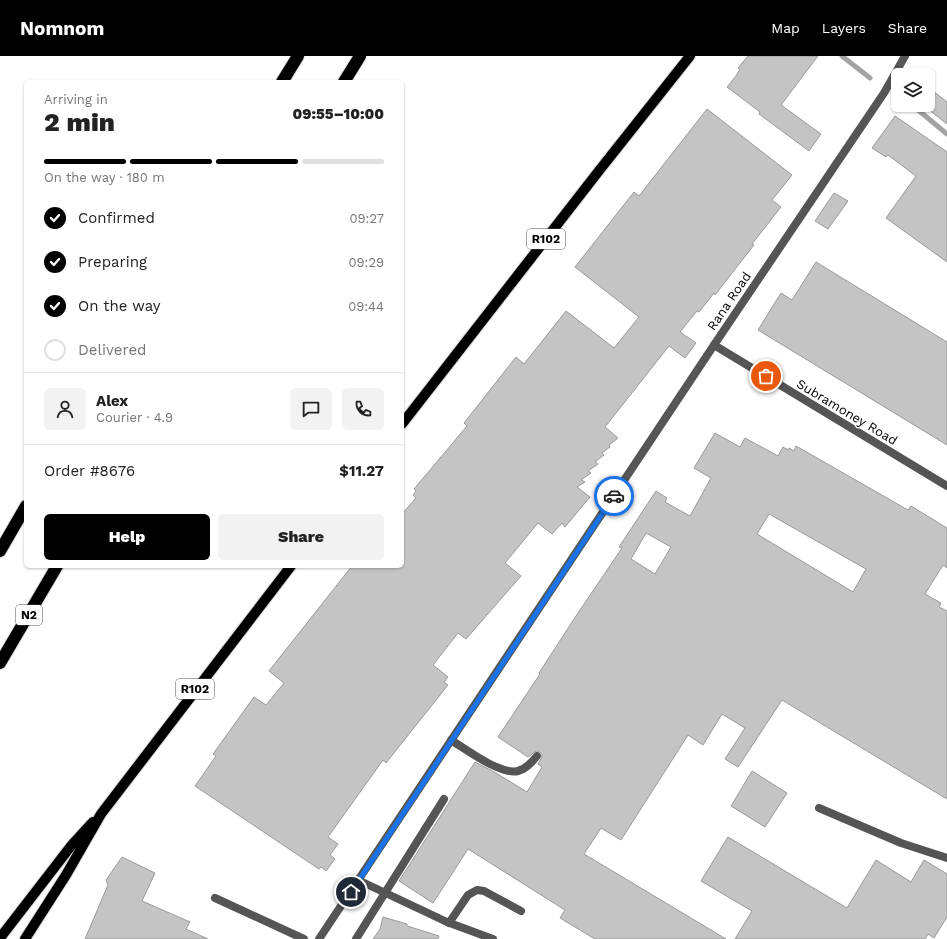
<!DOCTYPE html>
<html lang="en">
<head>
<meta charset="utf-8">
<style>
	body { margin:0; font-family:"Work Sans",sans-serif; background:#f2f2f2; color:#222; height:100vh; display:flex; flex-direction:column; font-size:15px; white-space:nowrap }
	* { box-sizing:border-box; margin:0 }
	p { font-size:13px; color:#767676 }
	.icon { flex:none; width:22px; height:22px; fill:none; stroke:currentColor; stroke-width:2; stroke-linecap:round; stroke-linejoin:round }
	.map { position:relative; flex:1; overflow:hidden }
	.side { position:absolute; left:24px; top:24px; width:380px; height:488px; display:flex; flex-direction:column; background:#fff; border-radius:6px; box-shadow:0 1px 3px #0004 }
	.side>* { flex:none }
	.controls { position:absolute; left:891px; top:12px; display:grid; gap:8px }
	.controls a { display:grid; place-items:center; width:44px; height:44px; border-radius:6px; background:#fff; box-shadow:0 1px 3px #0004; font-size:20px }
	.pin { position:absolute; display:grid; place-items:center; width:34px; height:34px; color:#fff; margin:-17px; border:2px solid #fff; border-radius:50%; box-shadow:0 1px 4px #0007 }
	.courier { position:absolute; display:grid; place-items:center; width:40px; height:40px; margin:-20px; border:3px solid #1a73e8; border-radius:50%; background:#fff; color:#222; box-shadow:0 1px 5px #0007 }
	.head em { font-style:normal; font-weight:800 }
	.head div { display:flex; flex-direction:column-reverse }
	.head { display:flex; align-items:center; justify-content:space-between; height:68px; padding:0 20px }
	h1 { font-size:26px; font-weight:800; line-height:30px }
	.bar { display:grid; grid-template-columns:repeat(4,1fr); gap:6px 4px; align-content:center; height:48px; padding:0 20px }
	.bar i { height:5px; border-radius:3px; background:#e0e0e0 }
	.bar .selected { background:#000 }
	.bar p { grid-column:span 4 }
	.line { display:flex; align-items:center; gap:10px; padding:0 20px; border-top:1px solid #e0e0e0 }
	.line div { flex:1 }
	.round { display:grid; place-items:center; flex:none; width:42px; height:42px; border-radius:6px; background:#f2f2f2 }
	ol { padding:0 20px; list-style:none }
	li { display:flex; align-items:center; gap:12px; height:44px }
	li p { margin-inline-start:auto }
	li .icon { padding:4px; border-radius:50%; background:#000; color:#fff; stroke-width:4 }
	li:last-child { color:#767676 }
	li i { width:22px; height:22px; border:2px solid #e0e0e0; border-radius:50% }
	.cta { display:flex; gap:8px; margin-top:auto; padding:8px 20px }
	.cta a { flex:1; height:46px; border-radius:6px; background:#000; color:#fff; font-size:16px; font-weight:800; line-height:46px; text-align:center }
	.cta a+a { background:#f2f2f2; color:#222 }
	header { display:flex; align-items:center; gap:24px; box-sizing:border-box; height:56px; padding:0 20px; background:#000; color:#fff }
	header strong { font-size:19px }
	nav { display:flex; gap:22px; margin-inline-start:auto; font-size:14px }
	.map>svg:first-child { display:block }
	.lines { fill:none; stroke-linecap:round; stroke-linejoin:round }
	.stream { stroke:#a3a3a3; stroke-width:5 }
	.building { fill:#c4c4c4; stroke:#999; fill-rule:evenodd }
	.primary-casing { stroke:#dbdbdb; stroke-width:12 }
	.highway-casing { stroke:#dbdbdb; stroke-width:14 }
	.lane { stroke:#555; stroke-width:8 }
	.primary { stroke:#000; stroke-width:10 }
	.highway { stroke:#000; stroke-width:12 }
	.done { stroke:#595959; stroke-width:4; stroke-dasharray:0 7.2 }
	.route { stroke:#1a73e8; stroke-width:5 }
	.labels { text-anchor:middle; dominant-baseline:central; stroke-width:3; stroke-linejoin:round; paint-order:stroke }
	.shield { fill:#fff; stroke:#4c4c4c; stroke-width:1 }
	.shield-label { font-size:12px; font-weight:bold; fill:#000 }
	.street-label { font-size:13px; fill:#000; stroke:#fff }
</style>
</head>
<body>
<header>
<strong>Nomnom</strong>
<nav><a>Map</a><a>Layers</a><a>Share</a></nav>
</header>
<div class="map">
<svg width="947" height="883" viewBox="0 0 947 883">
	<rect width="100%" height="100%" fill="#fff"/>
	<g class="lines">
		<!-- stream -->
		<g class="stream">
			<polyline points="842,0 870,22"/>
			<polyline points="912,49 947,78"/>
		</g>
	</g>
	<!-- building -->
	<g class="building">
		<polygon points="748,0 818,0 781,49 821,78 809,95 759,58 760,56 727,31 736,20 740,13 738,12"/>
		<polygon points="928,31 947,46 947,68 928,53"/>
		<polygon points="707,53 792,119 772,144 781,151 752,188 754,189 715,239 714,237 699,256 697,255 680,276 696,287 685,302 669,290 605,371 618,382 609,389 610,391 602,397 604,399 595,406 598,408 588,415 591,417 581,424 585,426 577,431 590,441 565,471 562,467 552,478 538,467 505,507 521,520 466,583 458,577 433,609 448,621 444,626 448,629 386,707 383,704 328,781 338,788 330,799 335,803 326,815 321,811 319,813 195,730 216,700 213,698 254,641 266,649 284,627 269,615 352,510 402,510 402,458 416,442 413,439 416,435 414,433 467,370 464,367 516,301 524,308 566,255 614,292 639,261 575,211 634,136 639,140"/>
		<polygon points="895,60 947,96 947,206 886,162 916,120 888,99 886,101 872,92"/>
		<polygon points="834,137 848,145 828,173 815,165"/>
		<polygon points="816,206 947,286 947,389 758,274 781,237 792,244"/>
		<path d="M715,377L740,391L745,382L778,400L783,391L788,394L789,392L794,395L796,390L908,454L911,450L947,472V512L943,509L925,538L941,547L939,551L947,555V743L782,644L738,711L725,703L745,672L722,658L703,689L688,679L621,784L601,772L584,798L726,883H595L560,862L565,854L468,793L433,847L399,825L475,706L496,717L527,736L542,711L538,708L542,701V698L538,695H536L528,701L498,681L540,618L539,617L576,560L622,492L619,491L656,435L667,442L665,446L690,460L711,422L694,412ZM769,458L866,513L853,536L757,478ZM646,477L671,491L655,518L631,503Z"/>
		<polygon points="752,715 787,737 765,771 731,750"/>
		<polygon points="728,781 847,852 876,804 911,826 924,804 947,818 947,861 934,882 928,878 925,883 735,883 752,855 701,825"/>
		<polygon points="122,801 155,817 142,845 190,866 186,873 208,883 85,883 108,829 106,824"/>
		<polygon points="383,861 407,868 407,870 439,880 438,883 373,883 380,873"/>
	</g>
	<g class="lines">
		<!-- primary casing -->
		<g class="primary-casing">
			<g id="primary">
				<polyline points="402,368 598,116 690,0"/>
				<polyline points="0,882 71,790 93,766"/>
				<polyline points="25,883 66,819 101,758 291,510"/>
			</g>
		</g>
		<!-- highway casing -->
		<g class="highway-casing">
			<g id="highway">
				<polyline points="282,26 298,0"/>
				<polyline points="344,26 360,0"/>
				<polyline points="0,495 26,450"/>
				<polyline points="0,607 57,510"/>
			</g>
		</g>
		<!-- lane -->
		<g class="lane">
			<polyline points="714,289 947,430"/>
			<path d="M451,684C467,694 500,719 518,715C526,713 532,706 537,700"/>
			<polyline points="819,752 901,787 947,802"/>
			<polyline points="358,824 447,866 493,883"/>
			<polyline points="215,842 304,883"/>
			<polyline points="449,867 468,839 477,834 484,835 521,855"/>
			<polyline points="319,883 714,289 884,37 905,0"/>
			<polyline points="356,883 444,743"/>
		</g>
		<!-- primary -->
		<use href="#primary" class="primary"/>
		<!-- highway -->
		<use href="#highway" class="highway"/>
	</g>
	<g class="lines">
		<!-- done -->
		<polyline class="done" points="614,440 714,289 766,320"/>
		<!-- route -->
		<polyline class="route" points="351,836 614,440"/>
	</g>
	<g class="labels">
		<!-- shield labels -->
		<g class="shield">
			<rect x="527" y="173" width="38" height="20" rx="3"/>
			<rect x="16" y="549" width="26" height="20" rx="3"/>
			<rect x="176" y="623" width="38" height="20" rx="3"/>
		</g>
		<g class="shield-label">
			<text x="546" y="183">R102</text>
			<text x="29" y="559">N2</text>
			<text x="195" y="633">R102</text>
		</g>
		<!-- street labels -->
		<g class="street-label">
			<text transform="translate(729 245) rotate(-56)">Rana Road</text>
			<text transform="translate(847 356) rotate(31)">Subramoney Road</text>
		</g>
	</g>
</svg>
<div class="controls">
<a><svg class="icon" aria-label="layers" viewBox="0 0 24 24"><path d="M12 4l9 5-9 5-9-5zM3 14l9 5 9-5"/></svg></a>
</div>
<div class="pin" style="left:766px;top:320px;background:#ea580c"><svg class="icon" aria-label="bag" viewBox="0 0 24 24"><path d="M5 8h14l-1 12H6zM9 8a3 3 0 0 1 6 0"/></svg></div>
<div class="pin" style="left:351px;top:836px;background:#1f2937"><svg class="icon" aria-label="home" viewBox="0 0 24 24"><path d="M3 11l9-7 9 7M6 9v11h12V9"/></svg></div>
<div class="courier" style="left:614px;top:440px"><svg class="icon" aria-label="car" viewBox="0 0 24 24"><path d="M5 17H2v-5l4-1 3-4h7l3 4 3 1v5h-3M9 17h6M6 11h13"/><circle cx="7" cy="17" r="2"/><circle cx="17" cy="17" r="2"/></svg></div>
<section class="side">
<div class="head"><div><h1>2 min</h1><p>Arriving in</p></div><em>09:55–10:00</em></div>
<div class="bar"><i class="selected"></i><i class="selected"></i><i class="selected"></i><i></i><p>On the way · 180 m</p></div>
<ol>
<li><svg class="icon" aria-label="check" viewBox="0 0 24 24"><path d="M5 12l5 5 9-10"/></svg>Confirmed<p>09:27</p></li>
<li><svg class="icon" aria-label="check" viewBox="0 0 24 24"><path d="M5 12l5 5 9-10"/></svg>Preparing<p>09:29</p></li>
<li><svg class="icon" aria-label="check" viewBox="0 0 24 24"><path d="M5 12l5 5 9-10"/></svg>On the way<p>09:44</p></li>
<li><i></i>Delivered</li>
</ol>
<div class="line" style="height:72px"><a class="round"><svg class="icon" aria-label="person" viewBox="0 0 24 24"><circle cx="12" cy="8" r="4"/><path d="M4 21q1-7 8-7t8 7"/></svg></a><div><b>Alex</b><p>Courier · 4.9</p></div><a class="round"><svg class="icon" aria-label="chat" viewBox="0 0 24 24"><path d="M4 5h16v11H9l-5 4z"/></svg></a><a class="round"><svg class="icon" aria-label="phone" viewBox="0 0 24 24"><path d="M5 4h4l2 5-3 2q2 4 5 5l2-3 5 2v4C11 20 4 13 5 4z"/></svg></a></div>
<div class="line" style="height:52px"><div>Order #8676</div><b>$11.27</b></div>
<div class="cta"><a>Help</a><a>Share</a></div>
</section>
</div>
</body>
</html>
